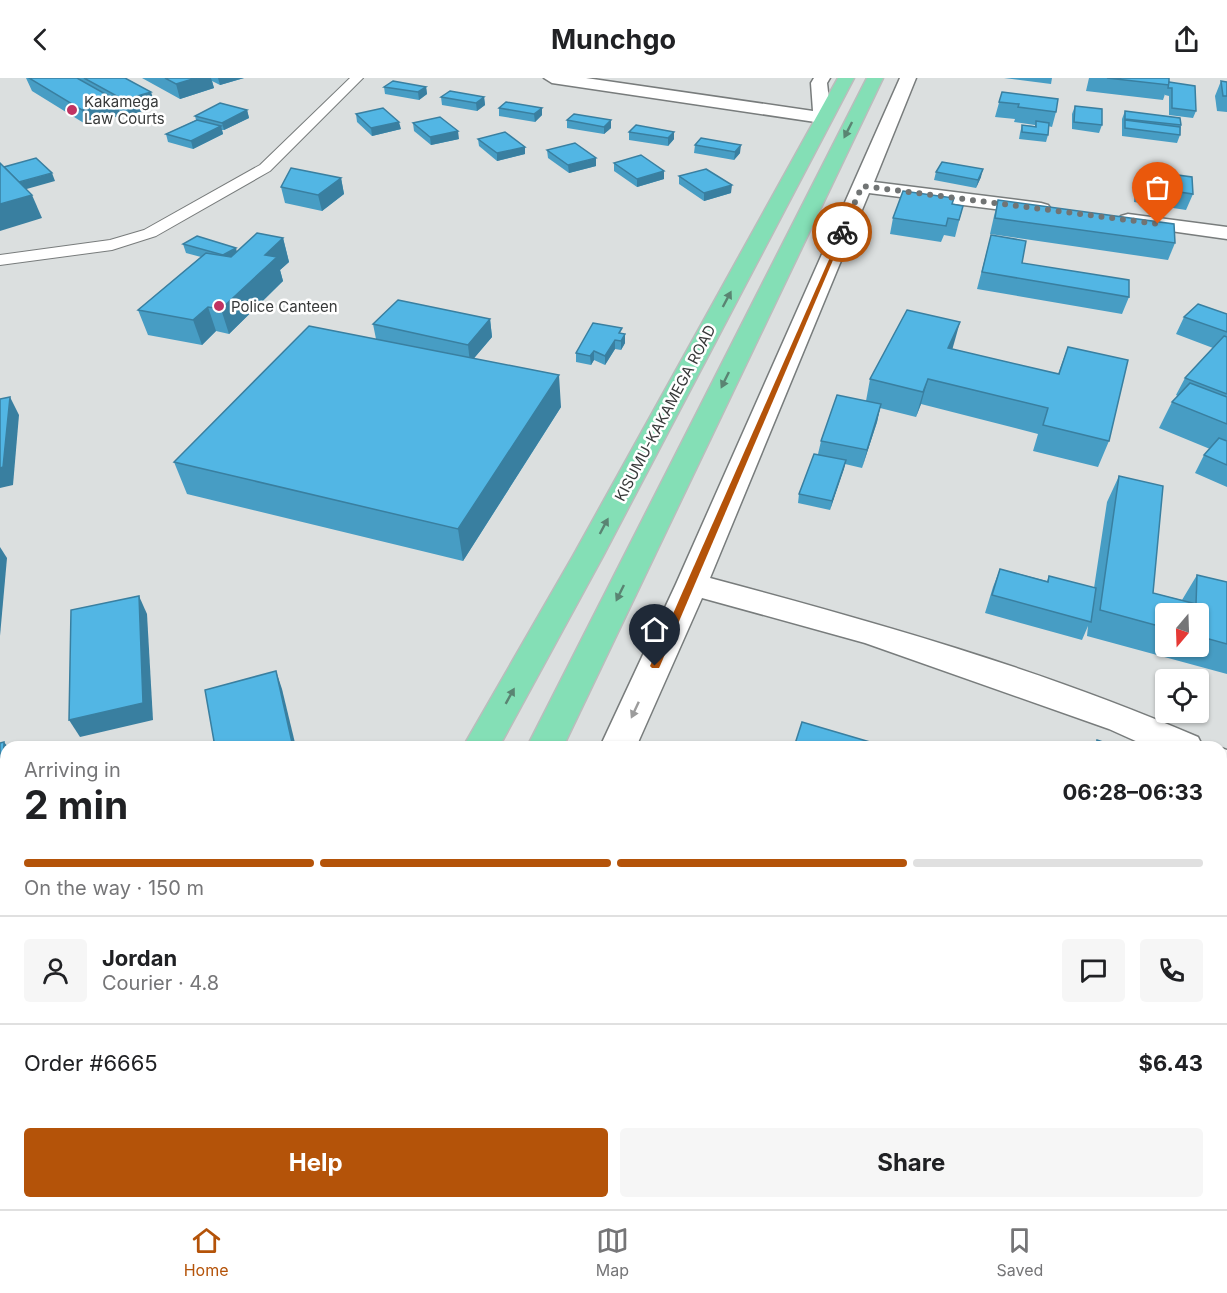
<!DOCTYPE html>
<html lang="en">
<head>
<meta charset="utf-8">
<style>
	body { margin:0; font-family:Inter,sans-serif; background:#f6f6f6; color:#202124; height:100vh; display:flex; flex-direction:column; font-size:22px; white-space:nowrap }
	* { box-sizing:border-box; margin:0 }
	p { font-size:20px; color:#757577 }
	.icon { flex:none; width:33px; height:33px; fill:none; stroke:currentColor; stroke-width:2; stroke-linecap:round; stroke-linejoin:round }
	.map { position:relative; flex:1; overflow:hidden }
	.sheet { position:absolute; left:0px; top:663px; width:1227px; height:468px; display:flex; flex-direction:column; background:#fff; border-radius:18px 18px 0 0; box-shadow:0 2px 4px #0004 }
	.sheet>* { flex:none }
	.needle { width:39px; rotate:199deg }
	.buttons { position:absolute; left:1155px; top:525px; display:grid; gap:12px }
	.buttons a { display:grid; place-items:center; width:54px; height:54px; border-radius:6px; background:#fff; box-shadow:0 2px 4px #0004; font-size:30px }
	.pin { position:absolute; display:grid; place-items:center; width:51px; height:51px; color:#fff; margin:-62px -26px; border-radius:50% 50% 50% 0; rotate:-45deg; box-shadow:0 0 6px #0007 }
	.pin .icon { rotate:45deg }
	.courier { position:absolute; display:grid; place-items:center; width:60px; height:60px; margin:-30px; border:4px solid #b45309; border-radius:50%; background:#fff; color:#222; box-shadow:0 2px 8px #0007 }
	.headline em { font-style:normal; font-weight:700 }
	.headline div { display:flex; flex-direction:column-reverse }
	.headline { display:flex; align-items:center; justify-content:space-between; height:102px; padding:0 24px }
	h1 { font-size:39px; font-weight:700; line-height:45px }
	.bar { display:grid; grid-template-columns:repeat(4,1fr); gap:9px 6px; align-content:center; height:72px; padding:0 24px }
	.bar i { height:8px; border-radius:4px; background:#e0e0e0 }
	.bar .on { background:#b45309 }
	.bar p { grid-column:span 4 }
	.line { display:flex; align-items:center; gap:15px; padding:0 24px; border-top:2px solid #e0e0e0 }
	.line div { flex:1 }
	.round { display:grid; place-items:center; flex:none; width:63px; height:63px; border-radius:6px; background:#f6f6f6 }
	.button { display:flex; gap:12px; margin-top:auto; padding:12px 24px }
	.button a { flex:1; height:69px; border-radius:6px; background:#b45309; color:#fff; font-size:24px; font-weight:700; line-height:69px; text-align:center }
	.button a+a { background:#f6f6f6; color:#202124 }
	header { display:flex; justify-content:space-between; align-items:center; height:78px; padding:0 24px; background:#fff; font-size:27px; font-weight:700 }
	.dock { display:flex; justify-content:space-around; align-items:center; height:84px; border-top:2px solid #e0e0e0; background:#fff; font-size:16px; color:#757577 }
	.dock a { display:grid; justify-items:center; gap:3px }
	.dock .on { color:#b45309 }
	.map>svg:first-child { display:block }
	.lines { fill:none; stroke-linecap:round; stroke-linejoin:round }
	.lane-casing { stroke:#787c7c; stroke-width:2 }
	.street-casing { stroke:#787c7c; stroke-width:3 }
	.highway-casing { stroke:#bbbcbc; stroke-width:3 }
	.lane { fill:#fff; fill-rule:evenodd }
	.street { fill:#fff; fill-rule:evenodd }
	.highway { fill:#84dfb6; fill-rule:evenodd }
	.wall { fill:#479dc4; fill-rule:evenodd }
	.shaded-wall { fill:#397fa0 }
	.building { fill:#52b6e4; stroke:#397fa0; stroke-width:1.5 }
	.oneway { fill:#5a8472 }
	.oneway2 { fill:#9c9c9c }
	.route { fill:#b45309 }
	.done { stroke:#717474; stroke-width:6; stroke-dasharray:0 10.8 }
	.poi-dot { fill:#c03362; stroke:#fff; stroke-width:2 }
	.labels { text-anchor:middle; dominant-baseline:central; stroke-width:5; stroke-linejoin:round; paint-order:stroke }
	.far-poi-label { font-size:15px; fill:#383a3a; stroke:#fff; text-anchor:start }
	.far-street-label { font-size:15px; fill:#383a3a; stroke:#fff }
</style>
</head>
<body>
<header><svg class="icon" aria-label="back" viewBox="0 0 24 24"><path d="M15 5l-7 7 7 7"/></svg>Munchgo<svg class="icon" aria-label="share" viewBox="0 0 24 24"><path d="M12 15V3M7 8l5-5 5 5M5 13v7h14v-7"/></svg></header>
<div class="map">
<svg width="1227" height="1131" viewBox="0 0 1227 1131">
	<rect width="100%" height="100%" fill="#dbdfdf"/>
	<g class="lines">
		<!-- lane casing -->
		<g class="lane-casing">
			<g id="lane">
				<polygon points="350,0 363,0 270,93 156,158 112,172 0,187 0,177 110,162 144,152 260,87"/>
				<polygon points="417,1125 550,1125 548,1131 419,1131"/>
			</g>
		</g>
		<!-- street casing -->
		<g class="street-casing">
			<g id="street">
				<polygon points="544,0 586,0 813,33 811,5 814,0 830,0 827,5 831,40 822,45 552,5"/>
				<path d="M900,0H916L874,104L1041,125L1048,127L1051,131L1048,135L1041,137L869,115L710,500C875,544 1041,591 1198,659L1203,669H1149L1109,651L865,565L702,520L636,669H600L676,506Z"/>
				<polygon points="1128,136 1227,149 1227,161 1121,146 1118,142 1121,138"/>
				<polygon points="1221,670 1227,672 1227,702 1221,700"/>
				<polygon points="384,1125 434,1125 431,1131 381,1131"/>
			</g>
		</g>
		<!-- highway casing -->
		<g class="highway-casing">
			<g id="highway">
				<polygon points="838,0 854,0 603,478 499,669 463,669 573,478"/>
				<polygon points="867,0 883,0 563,669 527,669"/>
				<polygon points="211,1125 262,1125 259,1131 208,1131"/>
				<polygon points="293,1125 343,1125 340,1131 290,1131"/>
			</g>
		</g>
		<!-- lane -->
		<use href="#lane" class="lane"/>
		<!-- street -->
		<use href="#street" class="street"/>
		<!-- highway -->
		<use href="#highway" class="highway"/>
	</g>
	<!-- wall -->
	<g class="wall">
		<polygon points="26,0 125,0 156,29 129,37 119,32 121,37 87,47 32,13"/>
		<polygon points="142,0 244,0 220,7 212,3 214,10 180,21"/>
		<polygon points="1004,0 1052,0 1051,6"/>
		<polygon points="1089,0 1169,0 1169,4 1196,33 1193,40 1169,37 1169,18 1165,17 1165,16 1163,22 1086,13"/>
		<polygon points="1221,3 1227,4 1227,34 1217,33 1215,18"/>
		<polygon points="384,9 426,9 427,16 419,22 385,16"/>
		<polygon points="1002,14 1056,34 1052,49 1048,48 1048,57 1046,64 1019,61 1020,55 1022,47 1035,48 1035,47 1014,44 1015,41 995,39"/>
		<polygon points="441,19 484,19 485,27 477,33 442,27"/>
		<polygon points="1075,28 1102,47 1099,55 1072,51 1072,36"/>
		<polygon points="499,30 542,37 535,44 499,38"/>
		<polygon points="247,32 249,40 224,52 222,52 223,56 193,71 168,64 166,56 196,42 195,38"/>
		<polygon points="1125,33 1181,47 1180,57 1177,65 1122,58 1122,41"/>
		<polygon points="356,36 401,51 372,58 357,44"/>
		<polygon points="567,42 611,42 611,50 604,56 567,50"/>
		<polygon points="413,45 459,61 431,67 414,53"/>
		<polygon points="629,54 674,61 668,68 629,62"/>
		<polygon points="478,61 525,69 525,76 497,83 479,68"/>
		<polygon points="695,67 740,75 734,82 694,75"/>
		<polygon points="547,72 596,88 569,95 548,80"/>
		<polygon points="614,85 664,101 637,109 614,93"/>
		<polygon points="1141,92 1193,116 1186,132 1134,124 1135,108"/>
		<polygon points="936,94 981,99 976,110 934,102"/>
		<polygon points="679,98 731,115 704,123 679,106"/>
		<polygon points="341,100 344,116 322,133 285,125 281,109"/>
		<polygon points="998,122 1175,165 1168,182 990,156 994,138"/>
		<polygon points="952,126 963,128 955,159 944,157 941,164 890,156 893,140"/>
		<polygon points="991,157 1022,185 1129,219 1122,236 977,211"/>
		<polygon points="283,160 289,184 280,192 283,203 229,256 216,253 202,267 148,257 138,232 201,179 186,175 183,166 237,174"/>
		<polygon points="1227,236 1227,409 1195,395 1204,377 1210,371 1159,350 1172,324 1178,318 1176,317 1185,300 1213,270 1176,256 1184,239"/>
		<polygon points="490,241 492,259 474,280 561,329 463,483 187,416 174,384 376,261 373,246"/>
		<polygon points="622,256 625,265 621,272 615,271 605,287 594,282 591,287 576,284 576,275"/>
		<polygon points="953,269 952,271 1058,296 1068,269 1109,363 1098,389 1033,373 1038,356 921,326 916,339 880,330 877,344 862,390 845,386 830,432 798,425 799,416 818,376 821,363 866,323 870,301"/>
		<path d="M1119,398L1153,515L1182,522L1197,497L1227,504V596L1087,558L1088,548L1082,562L985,535L993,509L1000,491L1047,503L1049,498L1094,510L1107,424ZM1166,536H1198V568H1166Z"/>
		<polygon points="1221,1034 1227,1036 1227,1130 1214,1125 1221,1125"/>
		<rect x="1045" y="1125" width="96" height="6"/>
	</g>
	<!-- shaded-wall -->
	<g class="shaded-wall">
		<polygon points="196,0 211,0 214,10 180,21 176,6"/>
		<polygon points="218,0 244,0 220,7"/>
		<polygon points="426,9 427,16 419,22 418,14"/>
		<polygon points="151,14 156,29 129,37 124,22"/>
		<polygon points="484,19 485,27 477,33 476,25"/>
		<polygon points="116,22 121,37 87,47 82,32"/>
		<polygon points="542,30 542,37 535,44 534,36"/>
		<polygon points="247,32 249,40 224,52 222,45"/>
		<polygon points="611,42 611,50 604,56 604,49"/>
		<polygon points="399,44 401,51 372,58 371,50"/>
		<polygon points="221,48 223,56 193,71 191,63"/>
		<polygon points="458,53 459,61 431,67 430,59"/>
		<polygon points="674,54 674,61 668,68 668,60"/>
		<polygon points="741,67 740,75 734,82 735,74"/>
		<polygon points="525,69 525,76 497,83 497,75"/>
		<polygon points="596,80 596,88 569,95 568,87"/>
		<polygon points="983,91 981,99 976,110 978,102"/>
		<polygon points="664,93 664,101 637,109 637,101"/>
		<polygon points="52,95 55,103 16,114 12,106"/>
		<polygon points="341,100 344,116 322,133 318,117"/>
		<polygon points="732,107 731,115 704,123 704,115"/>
		<polygon points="32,117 42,140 0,153 0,126"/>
		<polygon points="283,160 289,184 280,192 283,203 229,256 221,231 265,177"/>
		<polygon points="236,170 238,178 225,187 222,178"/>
		<polygon points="208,229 216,253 202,267 193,242"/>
		<polygon points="490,241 492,259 470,285 468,267"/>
		<polygon points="960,244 953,269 941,295 948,270"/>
		<polygon points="625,256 625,265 621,272 621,263"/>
		<polygon points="615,262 615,271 605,287 605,278"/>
		<polygon points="594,273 594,282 591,287 590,278"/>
		<polygon points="559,297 561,329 463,483 458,451"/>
		<polygon points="928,301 921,326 916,339 923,314"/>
		<polygon points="10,319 19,337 13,407 0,410 0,390"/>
		<polygon points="881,326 877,344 862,390 867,372"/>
		<polygon points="846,382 844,391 830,432 832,423"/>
		<polygon points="0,469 7,480 0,558"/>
		<polygon points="139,518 147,536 153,642 80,659 69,642"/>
		<polygon points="276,593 282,611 296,669 293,669"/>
		<polygon points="4,664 8,669 6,669 6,819 0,821 0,776"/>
		<polygon points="0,989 3,991 6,1048 6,1125 10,1125 10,1131 0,1131"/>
	</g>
	<!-- building -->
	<g class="building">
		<polygon points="29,0 77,0 116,22 82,32"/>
		<polygon points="84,0 125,0 151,14 124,22"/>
		<polygon points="165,0 196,0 176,6"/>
		<polygon points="1107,0 1169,0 1169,7"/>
		<polygon points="393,3 426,9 418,14 384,9"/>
		<polygon points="1221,3 1227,4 1227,18 1223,18"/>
		<polygon points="1169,4 1195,8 1196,33 1172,30 1172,10 1168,10"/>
		<polygon points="450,13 484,19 476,25 441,19"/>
		<polygon points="1002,14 1058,21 1056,34 1018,29 1019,26 999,24"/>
		<polygon points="506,24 542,30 534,36 499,30"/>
		<polygon points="220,25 247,32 222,45 195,38"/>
		<polygon points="1075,28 1102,31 1102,47 1074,44"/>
		<polygon points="383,30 399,44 371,50 356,36"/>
		<polygon points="1125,33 1180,40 1181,47 1125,41"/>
		<polygon points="574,36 611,42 604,49 567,42"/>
		<polygon points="440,39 458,53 430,59 413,45"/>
		<polygon points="197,42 221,48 191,63 166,56"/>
		<polygon points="1125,42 1180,49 1180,57 1125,50"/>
		<polygon points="1036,43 1049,45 1048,57 1022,54 1022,47 1036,49"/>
		<polygon points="636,47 674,54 668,60 629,54"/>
		<polygon points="505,54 525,69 497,75 478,61"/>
		<polygon points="701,60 741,67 735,74 695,67"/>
		<polygon points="575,65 596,80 568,87 547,72"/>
		<polygon points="641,77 664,93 637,101 614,85"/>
		<polygon points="36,80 52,95 19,104 4,89"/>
		<polygon points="942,84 983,91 978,102 936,94"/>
		<polygon points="0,85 32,117 0,126"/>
		<polygon points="291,90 341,100 318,117 281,109"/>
		<polygon points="706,91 732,107 704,115 679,98"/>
		<polygon points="1141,92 1192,99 1193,116 1140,108"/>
		<polygon points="903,113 954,120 952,126 963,128 959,142 948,140 946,148 893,140"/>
		<polygon points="998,122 1174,146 1175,165 995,140"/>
		<polygon points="257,155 283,160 265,177 277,179 221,231 208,229 193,242 138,232 206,175 231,179"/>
		<polygon points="991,157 1026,163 1022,185 1129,202 1129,219 982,194"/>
		<polygon points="197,158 236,170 223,177 183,166"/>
		<polygon points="398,222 490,241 468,267 373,246"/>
		<polygon points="1198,226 1227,236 1227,254 1184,239"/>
		<polygon points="907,232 960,244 948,270 1059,296 1068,269 1128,282 1109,363 1043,347 1048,330 928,301 923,314 870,301"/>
		<polygon points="593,245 622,250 619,255 625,256 621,263 615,262 605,278 594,273 590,278 576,275"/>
		<polygon points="309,248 559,297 458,451 174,384"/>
		<polygon points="1224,258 1227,259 1227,316 1185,300"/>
		<polygon points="1190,305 1227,319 1227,346 1172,324"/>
		<polygon points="837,317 881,326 867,372 821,363"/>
		<polygon points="10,319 3,389 0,390 0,321"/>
		<polygon points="1219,360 1227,363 1227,387 1204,377"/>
		<polygon points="814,376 846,382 832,423 799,416"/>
		<polygon points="1119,398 1163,408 1153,515 1196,526 1197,497 1227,504 1227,566 1198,558 1198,536 1166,536 1166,550 1100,532"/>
		<polygon points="1000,491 1048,504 1049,498 1096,510 1091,544 992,517"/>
		<polygon points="139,518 143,625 69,642 71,532"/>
		<polygon points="276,593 293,669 215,669 205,612"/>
		<polygon points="802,644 887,669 794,669"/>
		<polygon points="1097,662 1117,669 1096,669"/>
		<polygon points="4,664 0,776 0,665"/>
		<polygon points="1221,706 1227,708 1224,735 1221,733"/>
		<polygon points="1221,1034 1227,1036 1227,1113 1221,1110"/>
		<polygon points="555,1125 764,1125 763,1131 553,1131"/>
		<polygon points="775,1125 842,1125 840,1131 773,1131"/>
		<rect x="1057" y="1125" width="84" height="6"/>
	</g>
	<!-- one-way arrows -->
	<defs><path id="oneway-solid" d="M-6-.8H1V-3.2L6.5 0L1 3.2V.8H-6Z" transform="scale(1.5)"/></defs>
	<g class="oneway">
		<use href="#oneway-solid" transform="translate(848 52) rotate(117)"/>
		<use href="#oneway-solid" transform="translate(727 221) rotate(-62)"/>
		<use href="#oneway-solid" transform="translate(725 302) rotate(116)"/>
		<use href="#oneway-solid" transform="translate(604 448) rotate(-62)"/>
		<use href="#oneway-solid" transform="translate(620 515) rotate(116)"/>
		<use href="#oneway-solid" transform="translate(510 618) rotate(-61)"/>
	</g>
	<use class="oneway2" href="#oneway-solid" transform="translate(635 632) rotate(115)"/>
	<!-- route -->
	<polygon class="route" points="842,152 845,154 660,588 659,590 652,590 650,588"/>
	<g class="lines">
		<!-- done -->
		<polyline class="done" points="842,154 862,108 1158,146"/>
	</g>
	<!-- markers -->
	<g class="poi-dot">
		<circle cx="72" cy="32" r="6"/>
		<circle cx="219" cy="228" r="6"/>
	</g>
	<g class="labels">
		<!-- far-poi labels -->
		<g class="far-poi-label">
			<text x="84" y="23">Kakamega<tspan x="84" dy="17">Law Courts</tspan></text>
			<text x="231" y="228">Police Canteen</text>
		</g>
		<!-- far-street labels -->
		<g class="far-street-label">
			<text transform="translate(665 335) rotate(-62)">KISUMU-KAKAMEGA ROAD</text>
		</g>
	</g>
</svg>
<div class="buttons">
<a><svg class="needle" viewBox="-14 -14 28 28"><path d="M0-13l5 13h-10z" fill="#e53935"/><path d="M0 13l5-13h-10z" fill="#757577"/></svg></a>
<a><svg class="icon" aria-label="locate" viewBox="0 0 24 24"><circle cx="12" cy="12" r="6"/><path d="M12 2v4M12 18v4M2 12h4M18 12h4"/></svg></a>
</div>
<div class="pin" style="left:1158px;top:146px;background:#ea580c"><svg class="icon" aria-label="bag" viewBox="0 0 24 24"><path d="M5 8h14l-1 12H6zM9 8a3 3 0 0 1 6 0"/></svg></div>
<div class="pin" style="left:655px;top:588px;background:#1f2937"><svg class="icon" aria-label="home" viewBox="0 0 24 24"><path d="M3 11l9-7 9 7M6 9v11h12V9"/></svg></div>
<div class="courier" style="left:842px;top:154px"><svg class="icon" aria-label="bike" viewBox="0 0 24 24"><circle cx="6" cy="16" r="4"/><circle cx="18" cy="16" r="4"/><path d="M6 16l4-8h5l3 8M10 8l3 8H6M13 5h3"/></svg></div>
<section class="sheet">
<div class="headline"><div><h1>2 min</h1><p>Arriving in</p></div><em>06:28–06:33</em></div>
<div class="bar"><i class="on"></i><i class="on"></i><i class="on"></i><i></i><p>On the way · 150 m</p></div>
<div class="line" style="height:108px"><a class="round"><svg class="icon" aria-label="person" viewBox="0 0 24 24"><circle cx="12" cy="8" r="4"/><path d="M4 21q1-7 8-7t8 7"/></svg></a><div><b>Jordan</b><p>Courier · 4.8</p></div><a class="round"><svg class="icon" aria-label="chat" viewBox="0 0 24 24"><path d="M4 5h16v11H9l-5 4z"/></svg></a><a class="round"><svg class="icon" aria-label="phone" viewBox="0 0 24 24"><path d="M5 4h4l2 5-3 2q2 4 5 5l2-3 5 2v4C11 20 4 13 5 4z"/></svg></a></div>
<div class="line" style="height:78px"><div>Order #6665</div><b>$6.43</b></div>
<div class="button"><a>Help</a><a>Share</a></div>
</section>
</div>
<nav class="dock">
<a class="on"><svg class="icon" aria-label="home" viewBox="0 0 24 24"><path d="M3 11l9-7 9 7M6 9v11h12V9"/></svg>Home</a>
<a><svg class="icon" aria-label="map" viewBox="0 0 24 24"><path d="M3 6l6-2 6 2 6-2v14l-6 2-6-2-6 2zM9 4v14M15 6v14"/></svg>Map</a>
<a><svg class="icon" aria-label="saved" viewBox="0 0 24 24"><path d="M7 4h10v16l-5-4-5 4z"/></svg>Saved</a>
</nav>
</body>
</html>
